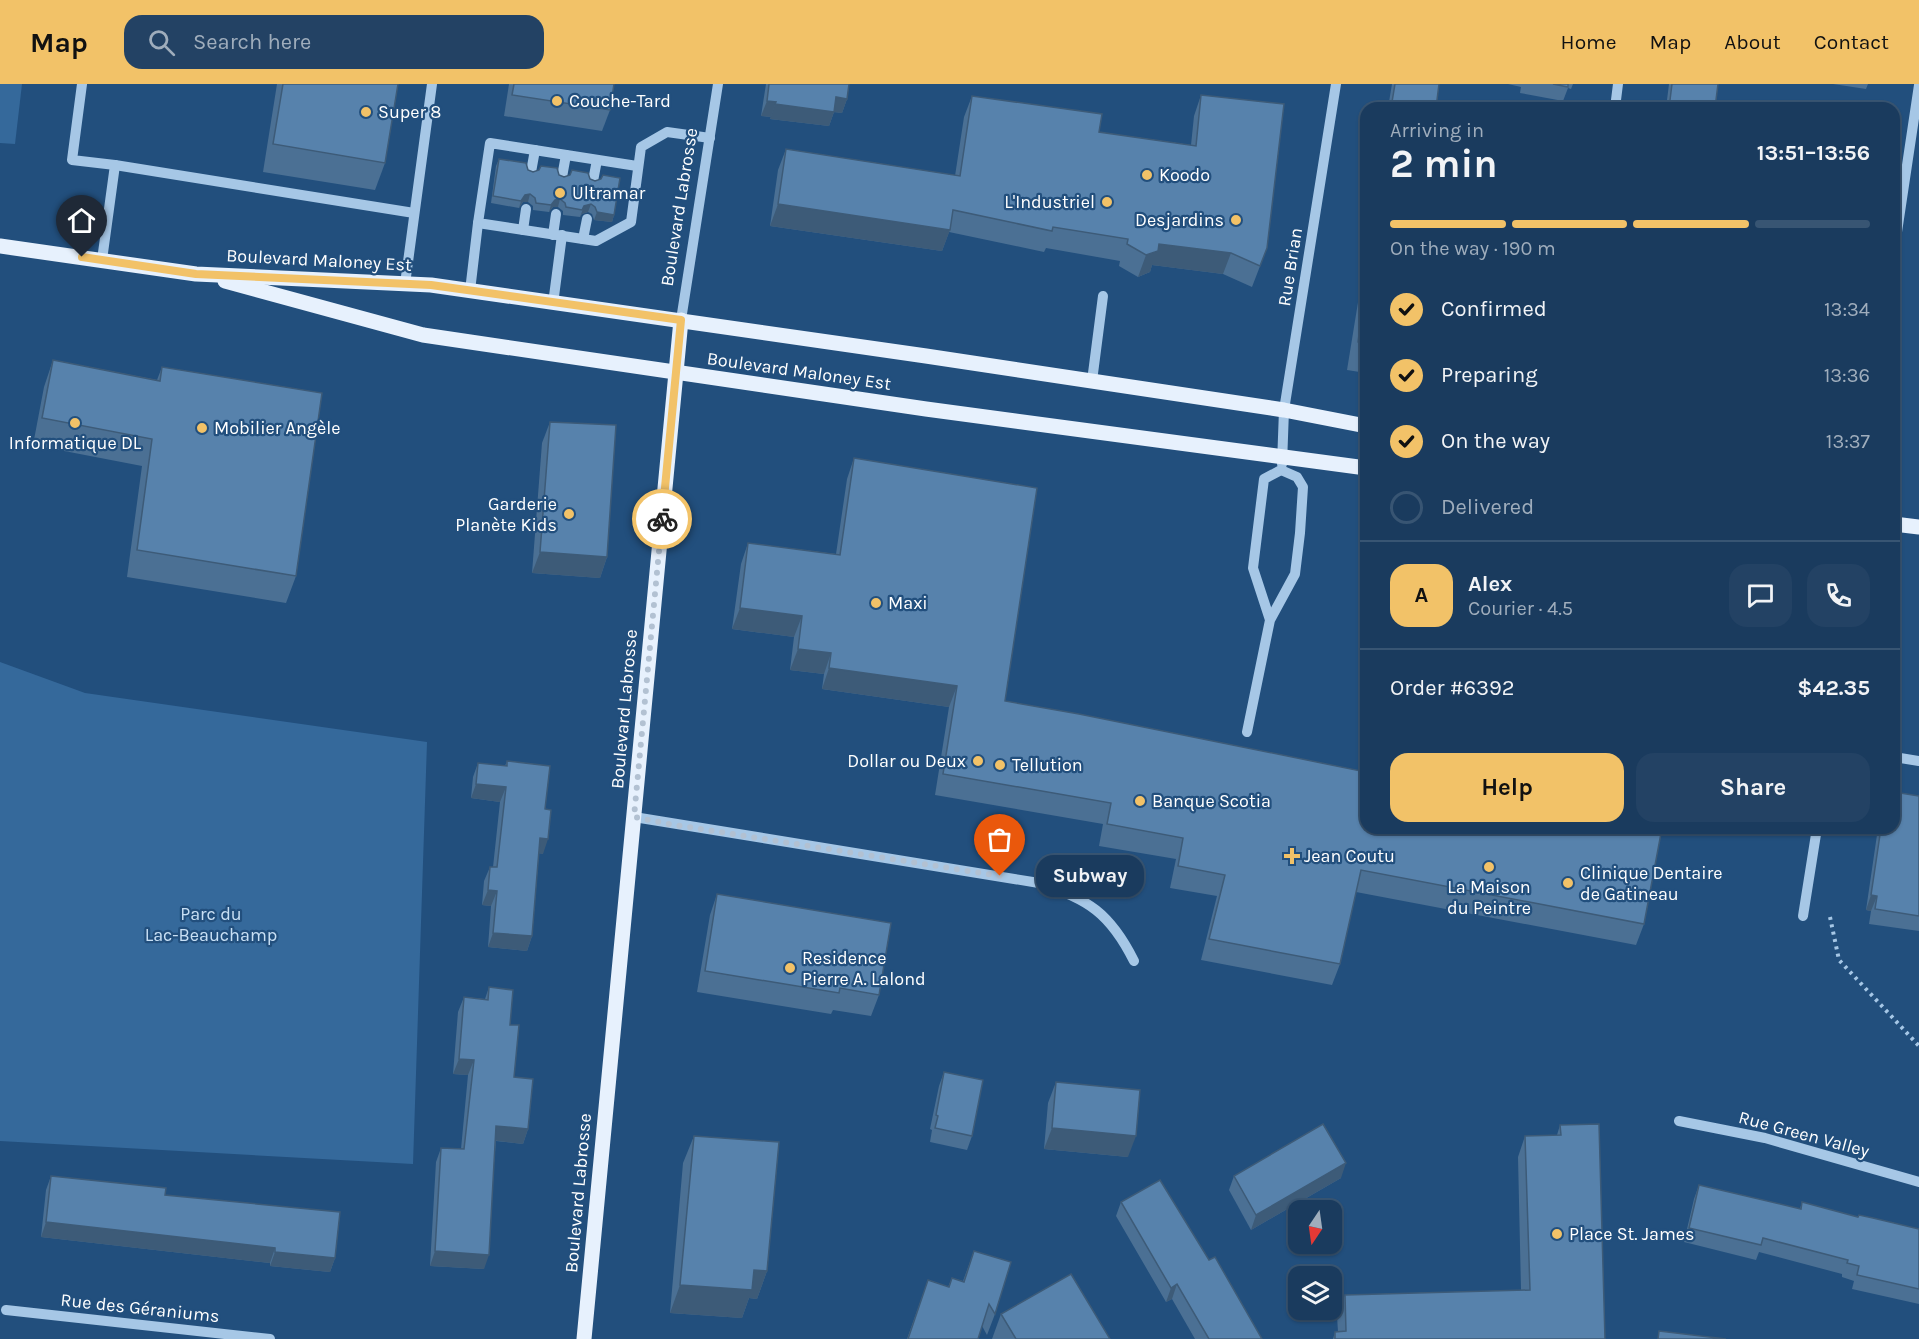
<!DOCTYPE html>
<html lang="en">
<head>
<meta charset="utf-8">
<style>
	body { margin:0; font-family:Karla,sans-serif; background:#234264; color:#f1f3f6; height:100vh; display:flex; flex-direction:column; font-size:22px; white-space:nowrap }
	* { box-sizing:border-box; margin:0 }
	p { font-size:20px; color:#9fadbc }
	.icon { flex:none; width:33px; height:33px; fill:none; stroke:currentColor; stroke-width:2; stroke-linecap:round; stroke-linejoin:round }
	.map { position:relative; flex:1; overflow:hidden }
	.details { position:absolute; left:1360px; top:18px; width:540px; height:732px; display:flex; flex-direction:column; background:#1a3b5e; border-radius:18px; box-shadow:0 2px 4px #0004,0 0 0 2px #385573 }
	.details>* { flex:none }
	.needle { width:39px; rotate:193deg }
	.controls { position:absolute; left:1288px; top:1116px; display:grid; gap:12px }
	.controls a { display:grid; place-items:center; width:54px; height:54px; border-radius:12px; background:#1a3b5e; box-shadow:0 2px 4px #0004,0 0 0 2px #385573; font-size:30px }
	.pin { position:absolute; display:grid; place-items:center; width:51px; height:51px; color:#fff; margin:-62px -26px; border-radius:50% 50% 50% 0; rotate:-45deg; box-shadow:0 0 6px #0007 }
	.pin .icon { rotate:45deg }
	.courier { position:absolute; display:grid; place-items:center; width:60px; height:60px; margin:-30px; border:4px solid #f2c268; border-radius:50%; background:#fff; color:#222; box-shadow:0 2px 8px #0007 }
	.bubble { position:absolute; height:42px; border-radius:18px; background:#1a3b5e; box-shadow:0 2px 4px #0004,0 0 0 2px #385573; font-size:20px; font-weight:700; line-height:42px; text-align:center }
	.head em { font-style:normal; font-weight:700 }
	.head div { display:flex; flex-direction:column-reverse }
	.head { display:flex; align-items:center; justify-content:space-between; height:102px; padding:0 30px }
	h1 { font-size:39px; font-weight:700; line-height:45px }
	.bar { display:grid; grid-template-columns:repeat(4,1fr); gap:9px 6px; align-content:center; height:72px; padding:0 30px }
	.bar i { height:8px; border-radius:4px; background:#385573 }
	.bar .current { background:#f2c268 }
	.bar p { grid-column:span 4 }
	.line { display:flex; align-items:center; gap:15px; padding:0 30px; border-top:2px solid #385573 }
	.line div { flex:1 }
	.round { display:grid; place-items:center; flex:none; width:63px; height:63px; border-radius:18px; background:#234264 }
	ol { padding:0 30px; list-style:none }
	li { display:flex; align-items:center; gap:18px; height:66px }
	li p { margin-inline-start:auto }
	li .icon { padding:6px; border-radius:50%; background:#f2c268; color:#111; stroke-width:4 }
	li:last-child { color:#9fadbc }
	li i { width:33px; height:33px; border:3px solid #385573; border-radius:50% }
	.primary-button { display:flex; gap:12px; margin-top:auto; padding:12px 30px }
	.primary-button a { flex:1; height:69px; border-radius:18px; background:#f2c268; color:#111; font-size:24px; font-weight:700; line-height:69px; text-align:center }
	.primary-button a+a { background:#234264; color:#f1f3f6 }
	header { display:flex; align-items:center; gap:36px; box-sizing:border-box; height:84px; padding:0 30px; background:#f2c268; color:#111 }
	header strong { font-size:28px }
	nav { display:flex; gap:33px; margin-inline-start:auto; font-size:21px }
	.search { width:420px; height:54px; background:#234264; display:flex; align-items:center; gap:15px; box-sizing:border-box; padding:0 21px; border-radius:18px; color:#9fadbc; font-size:22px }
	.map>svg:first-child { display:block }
	.green { fill:#35699b }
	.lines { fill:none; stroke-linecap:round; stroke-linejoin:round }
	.path { stroke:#a6c7e6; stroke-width:4; stroke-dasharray:3 4.5; stroke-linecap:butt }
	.minor { stroke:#a6c7e6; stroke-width:10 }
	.major { stroke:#e7f1fd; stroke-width:15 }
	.wall { fill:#4b7094 }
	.shaded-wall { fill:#3d5b78 }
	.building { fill:#5782ac; stroke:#3d5b78; stroke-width:1.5 }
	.done { stroke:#b2c1d2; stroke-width:6; stroke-dasharray:0 10.8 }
	.route { stroke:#f2c268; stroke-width:8 }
	.poi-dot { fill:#f2c268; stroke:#224f7d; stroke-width:2 }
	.labels { text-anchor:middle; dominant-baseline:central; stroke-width:4.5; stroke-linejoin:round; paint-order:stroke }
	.poi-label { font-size:18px; fill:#fff; stroke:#224f7d; text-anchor:start }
	.street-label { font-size:18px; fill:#fff; stroke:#224f7d }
	.park-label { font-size:18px; fill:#c9e0f5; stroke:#224f7d }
</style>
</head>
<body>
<header>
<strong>Map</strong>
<div class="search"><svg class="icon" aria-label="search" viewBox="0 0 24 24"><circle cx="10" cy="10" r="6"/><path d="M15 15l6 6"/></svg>Search here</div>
<nav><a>Home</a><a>Map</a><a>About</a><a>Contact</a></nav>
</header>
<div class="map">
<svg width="1919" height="1255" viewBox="0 0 1919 1255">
	<rect width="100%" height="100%" fill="#224f7d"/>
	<!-- green -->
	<g class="green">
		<polygon points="0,0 22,0 15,60 0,59"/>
		<polygon points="0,578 85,609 427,658 413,1080 0,1057"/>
	</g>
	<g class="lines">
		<!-- path -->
		<polyline class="path" points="1830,833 1839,876 1919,962"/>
		<!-- minor -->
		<g class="minor">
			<polyline points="82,0 72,76 115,81 102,176"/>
			<polyline points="1615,24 1618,0"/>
			<polyline points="115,81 414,129"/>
			<polyline points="637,82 490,59 478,139 596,157 631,138 641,63 667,48 710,54"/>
			<polyline points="531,88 535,66"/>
			<polyline points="562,93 566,71"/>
			<polyline points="593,97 597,76"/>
			<polyline points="523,146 526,125"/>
			<polyline points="553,151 556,130"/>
			<polyline points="583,155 587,135"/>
			<polyline points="1894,168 1919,1"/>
			<polyline points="405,200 432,0"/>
			<polyline points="470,207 478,139"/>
			<polyline points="553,220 562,151"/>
			<polyline points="681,236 718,0"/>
			<polyline points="1092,297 1103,212"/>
			<polyline points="1282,380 1284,326 1336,0"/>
			<polyline points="1247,648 1270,536 1295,490 1300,449 1303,403 1297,393 1281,386 1264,395 1253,484 1270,536"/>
			<polyline points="1894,673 1919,677"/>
			<path d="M634,733L1039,799C1088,815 1110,829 1134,877"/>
			<polyline points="1803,832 1817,744"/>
			<polyline points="1679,1037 1765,1054 1919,1098"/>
			<polyline points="6,1226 270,1255"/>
		</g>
		<!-- major -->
		<g class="major">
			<polyline points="0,162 196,190 431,201 926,272 1284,326 1366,342"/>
			<polyline points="225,197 423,251 926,325 1366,384"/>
			<polyline points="1894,440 1919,443"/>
			<polyline points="584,1255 681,236"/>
		</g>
	</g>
	<!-- wall -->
	<g class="wall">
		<polygon points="277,0 398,0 385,79 375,106 263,88"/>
		<polygon points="509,0 614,0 610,26 602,47 504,32"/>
		<polygon points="766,0 849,0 847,15 842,29 834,28 829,42 770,35 771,33 761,32"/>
		<polygon points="1392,0 1439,0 1436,24 1388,24"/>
		<polygon points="1508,0 1573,0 1571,5 1568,4 1563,17 1520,9 1521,3"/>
		<polygon points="1669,0 1718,0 1715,24 1666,24"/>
		<polygon points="1833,0 1868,0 1866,5"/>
		<polygon points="1201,11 1267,164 1252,203 1223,190 1152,181 1150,188 1138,193 1119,182 1120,177 1046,164 1044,168 949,148 942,167 770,142 778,86 786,65 955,92 964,33 972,12 1099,48 1191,61 1194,32"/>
		<polygon points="499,75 533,88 559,91 564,93 590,95 614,131 612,138 594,136 592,130 588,128 582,130 580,133 563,131 563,127 558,123 553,123 549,128 533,126 533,122 528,118 523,118 519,124 491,119 496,82"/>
		<polygon points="1366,187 1366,289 1347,286 1360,206"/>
		<polygon points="53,276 157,296 162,283 296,492 286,519 127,493 142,382 33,361 44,303"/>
		<polygon points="550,338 607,473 600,494 532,489 542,359"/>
		<polygon points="854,374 1005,617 1644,840 1636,861 1356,808 1340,880 1332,901 1201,876 1217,812 1170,804 1176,775 1099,762 1103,740 935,711 949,623 822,605 824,590 790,586 794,553 732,545 741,480 748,459 836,470 847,395"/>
		<polygon points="507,677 545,725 543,770 539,769 532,852 527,867 488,863 491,822 482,821 484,797 490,783 493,783 500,718 471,714 473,693 478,679 505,682"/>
		<polygon points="1919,712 1919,847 1869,840 1871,827 1866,826 1878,744 1894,744"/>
		<polygon points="717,810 879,911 871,932 833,926 831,930 697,908 710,831"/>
		<polygon points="489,903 510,941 514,993 528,1045 523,1060 496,1057 484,1185 430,1182 436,1078 441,1064 461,1065 468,991 453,990 458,928 464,913 485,915"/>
		<polygon points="944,988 972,1052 967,1066 930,1058 932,1046 930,1045 939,1002"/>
		<polygon points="1056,998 1128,1073 1044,1065 1048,1019"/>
		<polygon points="1560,1041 1605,1255 1333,1255 1335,1248 1338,1248 1337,1232 1345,1211 1521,1206 1518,1073 1525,1052 1557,1051"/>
		<polygon points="694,1052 767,1187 757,1215 749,1214 742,1234 670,1229 683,1079"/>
		<polygon points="51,1092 165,1111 335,1174 330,1188 270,1182 270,1179 41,1153 46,1106"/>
		<polygon points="1234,1092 1341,1094 1251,1146 1229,1106"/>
		<polygon points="1699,1101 1800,1125 1802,1118 1858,1133 1919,1145 1919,1220 1852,1205 1854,1197 1842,1193 1842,1190 1759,1168 1756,1176 1684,1158 1694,1115"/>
		<polygon points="1121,1118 1262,1255 1195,1255 1172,1215 1166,1218 1116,1132"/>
		<polygon points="974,1167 995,1230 987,1251 982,1242 978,1255 907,1255 928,1196 948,1203 952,1194 963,1197"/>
		<polygon points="1001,1230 1110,1255 992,1255"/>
	</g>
	<!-- shaded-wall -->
	<g class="shaded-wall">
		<polygon points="836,13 847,15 842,29 834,28 829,42 770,35 775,20"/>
		<polygon points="767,17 776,18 771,33 761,32"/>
		<polygon points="530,110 528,118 523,118 519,124 521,117 525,111"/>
		<polygon points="560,115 558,123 553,123 549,128 551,121 555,116"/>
		<polygon points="591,120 588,128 582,130 580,133 584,122"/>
		<polygon points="778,120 950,146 942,167 770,142"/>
		<polygon points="597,128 614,131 612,138 594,136"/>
		<polygon points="1159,160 1231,169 1223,190 1152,181 1150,188 1138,193 1146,171"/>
		<polygon points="540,468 607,473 600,494 532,489"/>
		<polygon points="740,524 802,532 794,553 732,545"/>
		<polygon points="798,565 831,569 824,590 790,586"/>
		<polygon points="829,584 957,602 949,623 822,605"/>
		<polygon points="476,700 506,703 500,718 471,714"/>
		<polygon points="540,754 548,755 543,770 535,769"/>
		<polygon points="488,806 497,807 491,822 482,821"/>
		<polygon points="1871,811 1877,812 1871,827 1866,826"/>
		<polygon points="493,849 532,852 527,867 488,863"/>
		<polygon points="459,975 474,976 468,991 453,990"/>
		<polygon points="496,1042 528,1045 523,1060 491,1056"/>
		<polygon points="1052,1044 1136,1052 1128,1073 1044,1065"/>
		<polygon points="1346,1079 1341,1094 1251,1146 1256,1131"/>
		<polygon points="46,1138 275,1164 270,1179 41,1153"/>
		<polygon points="435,1167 489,1171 484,1185 430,1182"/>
		<polygon points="275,1168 335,1174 330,1188 270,1182"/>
		<polygon points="754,1186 767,1187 757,1215 749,1214 742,1234 670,1229 680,1201"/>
		<polygon points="1177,1200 1172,1215 1166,1218 1171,1204"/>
	</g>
	<!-- building -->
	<g class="building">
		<polygon points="283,0 398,0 385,79 273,60"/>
		<polygon points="514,0 614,0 610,26 512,11"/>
		<polygon points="769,0 849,0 847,15 836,13 834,28 775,20 776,18 767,17"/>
		<polygon points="1395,0 1439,0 1436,24 1391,24"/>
		<polygon points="1553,0 1568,0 1568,3"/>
		<polygon points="1672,0 1718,0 1715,24 1669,24"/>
		<polygon points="1201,11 1284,20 1267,164 1260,182 1231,169 1159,160 1158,167 1146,171 1127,160 1128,155 1053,143 1052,147 953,126 950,146 778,120 786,65 960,92 972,12 1102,30 1099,48 1196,62"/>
		<polygon points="499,75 526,79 528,86 533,88 539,86 541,82 557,84 559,91 564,93 570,91 572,86 588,89 590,95 595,97 601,95 603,91 620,94 614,131 597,128 595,123 591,120 584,122 582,126 566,123 565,119 560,115 555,116 551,121 536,119 535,114 530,110 525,111 521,117 493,112"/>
		<polygon points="1366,200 1366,260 1358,258"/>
		<polygon points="53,276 160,297 162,283 322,309 296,492 137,466 152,355 42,334"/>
		<polygon points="550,338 616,341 607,473 540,468"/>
		<polygon points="854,374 1037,404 1005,617 1079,630 1366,688 1366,744 1662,744 1644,840 1361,786 1340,880 1209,855 1225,791 1178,782 1183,754 1107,740 1111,719 943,690 957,602 829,584 831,569 798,565 802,532 740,524 748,459 840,471"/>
		<polygon points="507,677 550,682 545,725 551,726 548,755 540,754 532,852 493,849 497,807 488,806 490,783 497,783 506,703 476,700 478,679 507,682"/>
		<polygon points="1894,708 1919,712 1919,832 1875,825 1877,812 1871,811 1881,744 1894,744"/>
		<polygon points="717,810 891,839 879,911 840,904 839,909 705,887"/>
		<polygon points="489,903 513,906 510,941 519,941 514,993 533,995 528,1045 496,1042 489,1171 435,1167 441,1064 464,1065 474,976 459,975 464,913 488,916"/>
		<polygon points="944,988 983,996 972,1052 935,1044 938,1032 936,1031"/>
		<polygon points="1056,998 1140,1006 1136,1052 1052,1044"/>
		<polygon points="1323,1040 1346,1079 1256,1131 1234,1092"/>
		<polygon points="1599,1040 1605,1255 1335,1255 1335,1248 1346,1247 1345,1211 1530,1206 1525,1052 1561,1051 1560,1041"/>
		<polygon points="694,1052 779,1058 767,1187 754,1186 752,1206 680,1201"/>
		<polygon points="51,1092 166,1104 165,1111 340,1128 335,1174 275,1168 275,1164 46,1138"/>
		<polygon points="1160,1096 1209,1176 1215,1173 1262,1255 1209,1255 1177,1200 1171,1204 1121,1118"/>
		<polygon points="1699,1101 1801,1125 1802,1118 1858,1133 1859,1131 1873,1134 1919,1145 1919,1205 1857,1191 1859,1182 1847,1179 1848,1176 1763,1154 1761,1161 1689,1144"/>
		<polygon points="974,1167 1011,1178 995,1230 989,1220 978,1255 908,1255 928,1196 949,1203 952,1194 964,1198"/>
		<polygon points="1071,1190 1110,1255 1016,1255 1001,1230"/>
		<polygon points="1659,1247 1726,1255 1658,1255"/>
	</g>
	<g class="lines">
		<!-- done -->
		<polyline class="done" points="662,435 634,733 669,740 1000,792"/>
		<!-- route -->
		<polyline class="route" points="82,173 196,190 431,201 681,236 662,435"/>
	</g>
	<!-- markers -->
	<g class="poi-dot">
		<circle cx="557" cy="17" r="6"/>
		<circle cx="366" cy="28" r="6"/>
		<circle cx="1147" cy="91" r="6"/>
		<circle cx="560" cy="109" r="6"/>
		<circle cx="1107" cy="118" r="6"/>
		<circle cx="1236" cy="136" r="6"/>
		<circle cx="75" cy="339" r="6"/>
		<circle cx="202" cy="344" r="6"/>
		<circle cx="569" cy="430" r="6"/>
		<circle cx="876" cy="519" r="6"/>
		<circle cx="978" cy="677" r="6"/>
		<circle cx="1000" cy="681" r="6"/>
		<circle cx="1140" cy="717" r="6"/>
		<path d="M1289 763h6v6h6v6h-6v6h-6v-6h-6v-6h6z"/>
		<circle cx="1489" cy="783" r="6"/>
		<circle cx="1568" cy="799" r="6"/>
		<circle cx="790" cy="884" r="6"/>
		<circle cx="1557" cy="1150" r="6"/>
	</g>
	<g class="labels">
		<!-- poi labels -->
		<g class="poi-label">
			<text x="569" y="17">Couche-Tard</text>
			<text x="378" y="28">Super 8</text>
			<text x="1159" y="91">Koodo</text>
			<text x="572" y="109">Ultramar</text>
			<text x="1095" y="118" text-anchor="end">L'Industriel</text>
			<text x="1224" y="136" text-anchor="end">Desjardins</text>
			<text x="214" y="344">Mobilier Angèle</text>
			<text x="75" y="359" text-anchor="middle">Informatique DL</text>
			<text x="557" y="420" text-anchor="end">Garderie<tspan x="557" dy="21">Planète Kids</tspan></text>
			<text x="888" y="519">Maxi</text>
			<text x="966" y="677" text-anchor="end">Dollar ou Deux</text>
			<text x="1012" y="681">Tellution</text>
			<text x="1152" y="717">Banque Scotia</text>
			<text x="1304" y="772">Jean Coutu</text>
			<text x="1580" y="789">Clinique Dentaire<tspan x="1580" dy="21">de Gatineau</tspan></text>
			<text x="1489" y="803" text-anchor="middle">La Maison<tspan x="1489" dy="21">du Peintre</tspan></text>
			<text x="802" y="874">Residence<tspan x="802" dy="21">Pierre A. Lalond</tspan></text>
			<text x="1569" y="1150">Place St. James</text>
		</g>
		<!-- street labels -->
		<g class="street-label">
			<text transform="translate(679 123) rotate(-81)">Boulevard Labrosse</text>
			<text transform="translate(319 176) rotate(3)">Boulevard Maloney Est</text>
			<text transform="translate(1290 183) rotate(-81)">Rue Brian</text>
			<text transform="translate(799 287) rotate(8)">Boulevard Maloney Est</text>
			<text transform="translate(624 625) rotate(-85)">Boulevard Labrosse</text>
			<text transform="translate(1804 1050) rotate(15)">Rue Green Valley</text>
			<text transform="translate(578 1109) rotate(-85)">Boulevard Labrosse</text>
			<text transform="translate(140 1224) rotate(6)">Rue des Géraniums</text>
		</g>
		<!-- park labels -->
		<g class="park-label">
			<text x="211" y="830">Parc du<tspan x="211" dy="21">Lac-Beauchamp</tspan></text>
		</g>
	</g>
</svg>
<div class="controls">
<a><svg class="needle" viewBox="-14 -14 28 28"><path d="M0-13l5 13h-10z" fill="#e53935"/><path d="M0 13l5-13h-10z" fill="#9fadbc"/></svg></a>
<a><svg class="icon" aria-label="layers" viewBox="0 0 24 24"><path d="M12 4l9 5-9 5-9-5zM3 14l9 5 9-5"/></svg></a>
</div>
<div class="pin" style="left:1000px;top:792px;background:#ea580c"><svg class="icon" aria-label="bag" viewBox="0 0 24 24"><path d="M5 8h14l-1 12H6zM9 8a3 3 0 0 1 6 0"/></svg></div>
<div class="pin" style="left:82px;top:173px;background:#1f2937"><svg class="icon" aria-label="home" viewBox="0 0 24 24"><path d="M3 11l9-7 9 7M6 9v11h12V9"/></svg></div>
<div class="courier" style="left:662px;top:435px"><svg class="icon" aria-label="bike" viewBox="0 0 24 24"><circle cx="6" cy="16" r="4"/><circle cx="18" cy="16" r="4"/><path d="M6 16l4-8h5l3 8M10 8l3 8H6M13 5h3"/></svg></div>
<div class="bubble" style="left:1036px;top:771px;width:108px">Subway</div>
<section class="details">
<div class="head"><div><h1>2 min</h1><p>Arriving in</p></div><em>13:51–13:56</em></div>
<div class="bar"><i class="current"></i><i class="current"></i><i class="current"></i><i></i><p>On the way · 190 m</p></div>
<ol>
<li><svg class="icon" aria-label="check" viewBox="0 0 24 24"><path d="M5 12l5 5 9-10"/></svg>Confirmed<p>13:34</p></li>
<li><svg class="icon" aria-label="check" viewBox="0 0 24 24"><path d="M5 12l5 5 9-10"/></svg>Preparing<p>13:36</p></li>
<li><svg class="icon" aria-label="check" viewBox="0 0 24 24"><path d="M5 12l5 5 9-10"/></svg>On the way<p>13:37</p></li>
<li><i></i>Delivered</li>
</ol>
<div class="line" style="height:108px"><b class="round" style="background:#f2c268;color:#111">A</b><div><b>Alex</b><p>Courier · 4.5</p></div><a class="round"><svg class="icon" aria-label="chat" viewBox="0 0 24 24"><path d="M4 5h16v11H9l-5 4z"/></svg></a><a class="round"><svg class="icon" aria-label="phone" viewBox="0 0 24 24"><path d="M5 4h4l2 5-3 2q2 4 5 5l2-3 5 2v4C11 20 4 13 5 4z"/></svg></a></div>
<div class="line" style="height:78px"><div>Order #6392</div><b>$42.35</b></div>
<div class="primary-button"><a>Help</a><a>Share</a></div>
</section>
</div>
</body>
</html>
